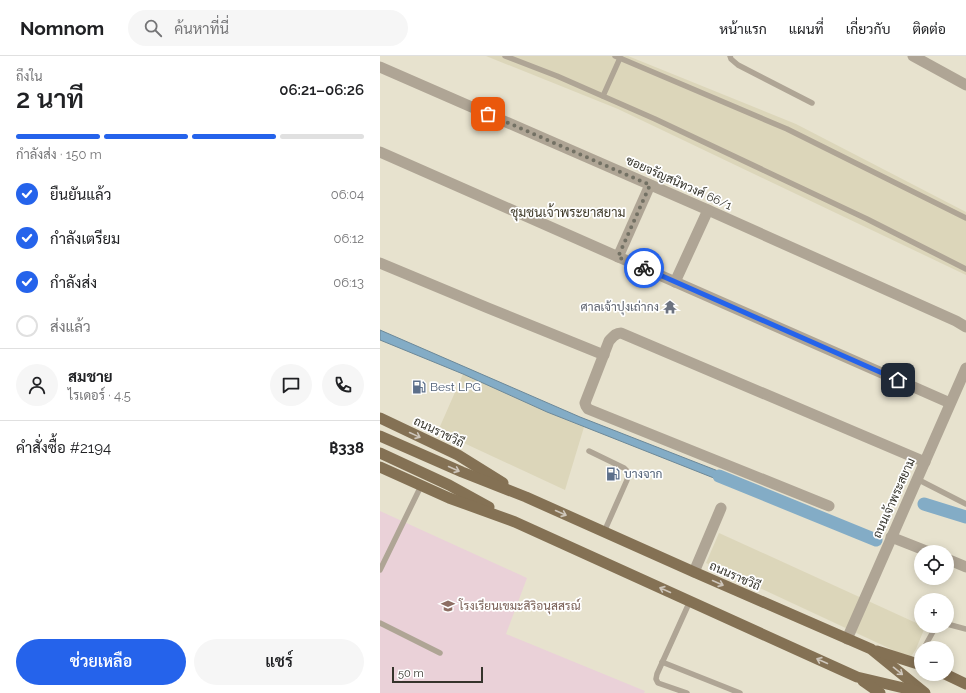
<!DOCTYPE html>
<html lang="th">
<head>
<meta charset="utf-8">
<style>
	body { margin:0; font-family:Raleway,Sarabun,sans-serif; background:#f6f6f6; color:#202124; height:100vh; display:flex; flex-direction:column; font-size:15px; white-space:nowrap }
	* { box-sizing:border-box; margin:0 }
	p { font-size:13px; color:#757577 }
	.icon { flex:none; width:22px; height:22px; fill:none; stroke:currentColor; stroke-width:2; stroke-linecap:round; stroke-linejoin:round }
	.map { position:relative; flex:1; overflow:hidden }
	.side { display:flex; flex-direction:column; background:#fff; width:380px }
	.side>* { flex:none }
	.tools { position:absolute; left:534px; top:489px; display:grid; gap:8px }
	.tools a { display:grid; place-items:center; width:40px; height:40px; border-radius:50%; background:#fff; box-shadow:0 2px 10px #0003; font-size:20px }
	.scale { position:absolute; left:12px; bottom:10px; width:91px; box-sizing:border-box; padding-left:4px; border:2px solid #35342b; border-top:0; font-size:11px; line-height:14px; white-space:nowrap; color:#35342b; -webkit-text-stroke:3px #fff; paint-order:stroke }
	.pin { position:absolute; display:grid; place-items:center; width:34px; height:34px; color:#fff; margin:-17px; border-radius:8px; box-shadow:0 2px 6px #0006 }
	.courier { position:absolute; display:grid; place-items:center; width:40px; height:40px; margin:-20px; border:3px solid #2563eb; border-radius:50%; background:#fff; color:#222; box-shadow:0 1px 5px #0007 }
	.headline em { font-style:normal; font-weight:600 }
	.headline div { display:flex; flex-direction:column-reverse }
	.headline { display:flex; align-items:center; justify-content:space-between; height:68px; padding:0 16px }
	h1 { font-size:26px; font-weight:600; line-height:30px }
	.bar { display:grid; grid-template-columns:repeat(4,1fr); gap:6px 4px; align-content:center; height:48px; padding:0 16px }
	.bar i { height:5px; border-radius:3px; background:#e0e0e0 }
	.bar .selected { background:#2563eb }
	.bar p { grid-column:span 4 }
	.line { display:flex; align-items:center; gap:10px; padding:0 16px; border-top:1px solid #e0e0e0 }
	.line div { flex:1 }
	.round { display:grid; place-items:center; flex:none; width:42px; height:42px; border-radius:21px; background:#f6f6f6 }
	ol { padding:0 16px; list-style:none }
	li { display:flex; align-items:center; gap:12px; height:44px }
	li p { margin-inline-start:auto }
	li .icon { padding:4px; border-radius:50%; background:#2563eb; color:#fff; stroke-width:4 }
	li:last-child { color:#757577 }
	li i { width:22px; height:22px; border:2px solid #e0e0e0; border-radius:50% }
	.cta { display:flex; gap:8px; margin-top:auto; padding:8px 16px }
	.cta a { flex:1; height:46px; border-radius:24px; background:#2563eb; color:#fff; font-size:16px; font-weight:600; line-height:46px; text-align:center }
	.cta a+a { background:#f6f6f6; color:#202124 }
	header { display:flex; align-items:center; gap:24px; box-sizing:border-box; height:56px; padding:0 20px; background:#fff; border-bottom:1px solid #e0e0e0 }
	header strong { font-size:19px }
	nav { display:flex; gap:22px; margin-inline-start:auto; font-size:14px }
	.search { width:280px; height:36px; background:#f6f6f6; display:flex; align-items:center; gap:10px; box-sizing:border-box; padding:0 14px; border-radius:22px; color:#757577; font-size:15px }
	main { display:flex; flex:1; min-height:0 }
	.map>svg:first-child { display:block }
	.built { fill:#dcd6ba }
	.education { fill:#ead1d8 }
	.water { fill:#83acc6; stroke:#6c8898 }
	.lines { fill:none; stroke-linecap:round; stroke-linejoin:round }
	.canal { stroke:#83acc6; stroke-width:13 }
	.service { stroke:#afa595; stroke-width:5.5 }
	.minor { stroke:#afa595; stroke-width:11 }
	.primary { stroke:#847154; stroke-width:11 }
	.oneway { stroke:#cec6bb }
	.done { stroke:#737164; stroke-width:4; stroke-dasharray:0 7.2 }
	.route { stroke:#2563eb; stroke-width:5 }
	.labels { text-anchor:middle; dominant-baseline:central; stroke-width:3.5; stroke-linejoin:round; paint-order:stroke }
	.street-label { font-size:12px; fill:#35342b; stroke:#fff }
	.worship-label { font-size:12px; fill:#5b616d; stroke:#fff; text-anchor:end }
	.service-label { font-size:12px; fill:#4e5e75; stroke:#fff; text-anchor:start }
	.education-label { font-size:12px; fill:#785e54; stroke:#fff; text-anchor:start }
	.neighbourhood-label { font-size:13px; fill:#413c2b; stroke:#fff }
</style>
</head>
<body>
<header>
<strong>Nomnom</strong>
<div class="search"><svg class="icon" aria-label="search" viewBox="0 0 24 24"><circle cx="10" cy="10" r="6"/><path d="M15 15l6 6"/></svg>ค้นหาที่นี่</div>
<nav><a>หน้าแรก</a><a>แผนที่</a><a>เกี่ยวกับ</a><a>ติดต่อ</a></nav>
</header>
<main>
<section class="side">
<div class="headline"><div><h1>2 นาที</h1><p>ถึงใน</p></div><em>06:21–06:26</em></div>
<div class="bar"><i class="selected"></i><i class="selected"></i><i class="selected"></i><i></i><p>กำลังส่ง · 150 m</p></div>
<ol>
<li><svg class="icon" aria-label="check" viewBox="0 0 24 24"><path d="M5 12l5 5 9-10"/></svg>ยืนยันแล้ว<p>06:04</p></li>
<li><svg class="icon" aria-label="check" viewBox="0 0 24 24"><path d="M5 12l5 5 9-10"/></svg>กำลังเตรียม<p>06:12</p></li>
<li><svg class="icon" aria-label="check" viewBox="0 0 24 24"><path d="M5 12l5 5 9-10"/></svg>กำลังส่ง<p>06:13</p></li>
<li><i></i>ส่งแล้ว</li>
</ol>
<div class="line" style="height:72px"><a class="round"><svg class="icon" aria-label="person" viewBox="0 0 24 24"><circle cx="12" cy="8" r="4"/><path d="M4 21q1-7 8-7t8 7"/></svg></a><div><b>สมชาย</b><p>ไรเดอร์ · 4.5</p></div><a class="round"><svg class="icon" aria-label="chat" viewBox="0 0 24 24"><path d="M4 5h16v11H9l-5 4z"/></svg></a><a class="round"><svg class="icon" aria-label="phone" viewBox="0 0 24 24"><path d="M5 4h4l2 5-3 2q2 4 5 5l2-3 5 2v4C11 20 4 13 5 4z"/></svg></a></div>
<div class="line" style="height:52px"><div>คำสั่งซื้อ #2194</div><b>฿338</b></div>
<div class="cta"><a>ช่วยเหลือ</a><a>แชร์</a></div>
</section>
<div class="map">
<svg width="586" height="637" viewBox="0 0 586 637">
	<rect width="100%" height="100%" fill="#e7e2ce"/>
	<!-- built -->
	<g class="built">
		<polygon points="106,0 248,0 416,68 586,156 586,219 238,53"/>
		<polygon points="83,318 167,356 204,371 185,434 58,375"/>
		<polygon points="339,477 545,571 536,593 530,602 326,507"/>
	</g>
	<!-- education -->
	<polygon class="education" points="0,455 147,522 126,578 265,635 264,637 0,637"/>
	<!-- water -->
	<polygon class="water" points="0,274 200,361 356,422 354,430 167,356 83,318 0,284"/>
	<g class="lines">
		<!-- canal -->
		<g class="canal">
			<polyline points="339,420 496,484"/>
			<polyline points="544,448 586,461"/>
		</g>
		<!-- service -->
		<g class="service">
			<polyline points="125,0 177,20 275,63 487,163 586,213"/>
			<polyline points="235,0 407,73 586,162"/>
			<polyline points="350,0 351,3 358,9 432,47"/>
			<polyline points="223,40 240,2"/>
			<polyline points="209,395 244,412 248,416 247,424 224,476"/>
			<polyline points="537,423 586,448"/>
			<polyline points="0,514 41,430"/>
			<polyline points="0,567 60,597"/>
			<polyline points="567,568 586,573"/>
			<polyline points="544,592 555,572 557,570"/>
			<polyline points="282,606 360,637"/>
			<polyline points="536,608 541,598"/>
			<polyline points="307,637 278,627 276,623 277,618 310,545"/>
		</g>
		<!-- minor -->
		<g class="minor">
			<polyline points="533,0 586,29"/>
			<polyline points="0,11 328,154 576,265 586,271"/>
			<polyline points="0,96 570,347"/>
			<polyline points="238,201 270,129"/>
			<polyline points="0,207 108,252 224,299"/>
			<polyline points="295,226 328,154"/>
			<path d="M449,450L208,353L206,350L205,347L229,285C233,281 235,277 241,277L545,406"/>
			<polyline points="511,481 549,496"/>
			<polyline points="567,503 586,511"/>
			<polyline points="314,516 341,452"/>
			<polyline points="467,583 586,312"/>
		</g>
		<!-- primary -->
		<g class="primary">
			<polyline points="0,362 78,399 123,427"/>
			<polyline points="0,380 82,416 146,441 314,516 491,593 545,637"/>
			<polyline points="0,397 69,429 109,451"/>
			<polyline points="0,411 69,442 135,466 477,621 541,636"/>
			<polyline points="497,595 541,609"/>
			<polyline points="565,618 586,628"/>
			<polyline points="483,625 500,637"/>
		</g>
	</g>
	<!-- one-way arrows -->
	<defs><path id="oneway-shaft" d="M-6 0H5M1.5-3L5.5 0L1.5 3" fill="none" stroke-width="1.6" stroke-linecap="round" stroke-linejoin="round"/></defs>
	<g class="oneway">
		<use href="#oneway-shaft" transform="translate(35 379) rotate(25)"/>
		<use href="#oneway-shaft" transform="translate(74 413) rotate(24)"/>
		<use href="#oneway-shaft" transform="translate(181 457) rotate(24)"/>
		<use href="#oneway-shaft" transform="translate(338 527) rotate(24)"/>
		<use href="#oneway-shaft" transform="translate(285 534) rotate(-156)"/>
		<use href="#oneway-shaft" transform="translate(442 605) rotate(-156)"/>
		<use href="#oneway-shaft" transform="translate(518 615) rotate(39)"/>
	</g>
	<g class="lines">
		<!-- done -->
		<polyline class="done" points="108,58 270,129 238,201 264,212"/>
		<!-- route -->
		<polyline class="route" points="264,212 518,324"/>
	</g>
	<!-- icons -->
	<defs>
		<g id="temple-bare" transform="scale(1.08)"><path d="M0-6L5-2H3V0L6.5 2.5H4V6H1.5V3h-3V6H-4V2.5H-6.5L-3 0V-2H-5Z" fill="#6b7280" stroke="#fff" stroke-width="2.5" paint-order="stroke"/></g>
		<g id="fuel-bare" transform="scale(1.08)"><path d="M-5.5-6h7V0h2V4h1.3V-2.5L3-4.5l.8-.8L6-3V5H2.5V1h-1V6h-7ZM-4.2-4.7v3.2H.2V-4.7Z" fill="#5c6f8a" stroke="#fff" stroke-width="2.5" paint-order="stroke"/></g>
		<g id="school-bare" transform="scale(1.08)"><path d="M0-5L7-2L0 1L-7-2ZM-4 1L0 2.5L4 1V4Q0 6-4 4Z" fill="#8d6e63" stroke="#fff" stroke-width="2.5" paint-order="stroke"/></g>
	</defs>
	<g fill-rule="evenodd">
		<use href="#temple-bare" x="290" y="251"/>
		<use href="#fuel-bare" x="39" y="331"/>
		<use href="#fuel-bare" x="233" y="418"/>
		<use href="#school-bare" x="68" y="550"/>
	</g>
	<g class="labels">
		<!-- street labels -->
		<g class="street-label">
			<text transform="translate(299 127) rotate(24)">ซอยจรัญสนิทวงศ์ 66/1</text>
			<text transform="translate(59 376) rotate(26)">ถนนราชวิถี</text>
			<text transform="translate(514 442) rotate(-66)">ถนนเจ้าพระสยาม</text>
			<text transform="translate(355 520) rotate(24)">ถนนราชวิถี</text>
		</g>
		<!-- worship labels -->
		<g class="worship-label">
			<text x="279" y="251">ศาลเจ้าปุงเถ่ากง</text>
		</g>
		<!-- service labels -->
		<g class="service-label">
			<text x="50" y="331">Best LPG</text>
			<text x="244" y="418">บางจาก</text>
		</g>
		<!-- education labels -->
		<g class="education-label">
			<text x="79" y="550">โรงเรียนเขมะสิริอนุสสรณ์</text>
		</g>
		<!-- neighbourhood labels -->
		<g class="neighbourhood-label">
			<text x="188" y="156">ชุมชนเจ้าพระยาสยาม</text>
		</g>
	</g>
</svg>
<div class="tools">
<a><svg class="icon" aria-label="locate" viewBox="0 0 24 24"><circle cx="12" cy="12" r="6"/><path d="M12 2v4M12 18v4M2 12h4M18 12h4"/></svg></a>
<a>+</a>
<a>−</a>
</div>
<div class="scale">50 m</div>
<div class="pin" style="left:108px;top:58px;background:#ea580c"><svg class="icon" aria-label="bag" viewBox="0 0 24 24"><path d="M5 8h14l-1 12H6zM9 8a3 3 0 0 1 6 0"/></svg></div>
<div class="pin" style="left:518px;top:324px;background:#1f2937"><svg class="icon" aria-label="home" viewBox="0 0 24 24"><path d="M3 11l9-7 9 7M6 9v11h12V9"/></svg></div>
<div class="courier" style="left:264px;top:212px"><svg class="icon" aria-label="bike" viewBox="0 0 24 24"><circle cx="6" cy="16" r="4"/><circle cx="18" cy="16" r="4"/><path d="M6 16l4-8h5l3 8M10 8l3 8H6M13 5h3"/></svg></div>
</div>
</main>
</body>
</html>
